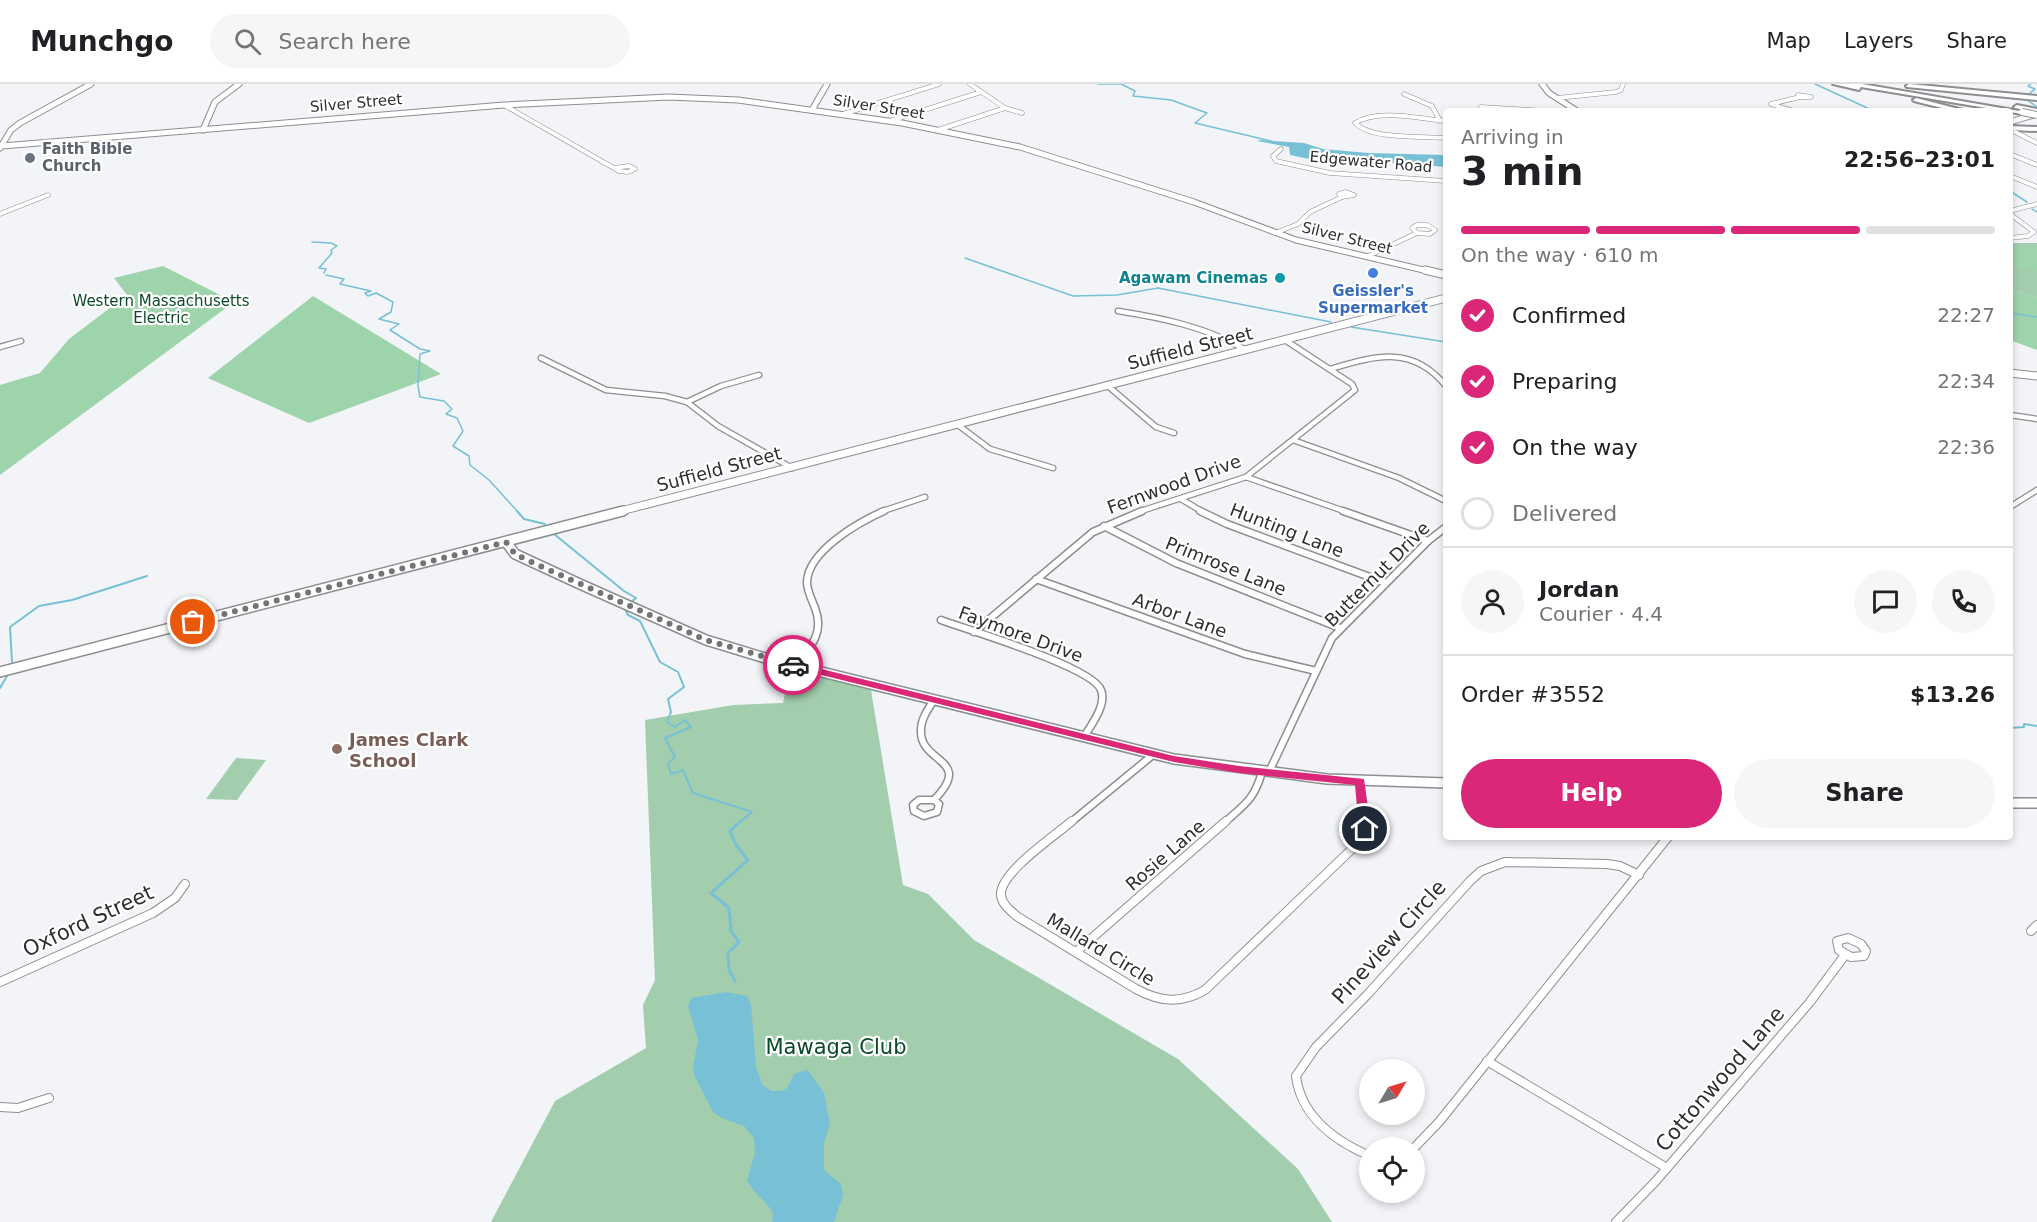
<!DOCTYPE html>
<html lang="en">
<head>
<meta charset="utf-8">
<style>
	body { margin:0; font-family:"DejaVu Sans",sans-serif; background:#f6f6f6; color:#202124; height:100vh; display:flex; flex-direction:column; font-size:22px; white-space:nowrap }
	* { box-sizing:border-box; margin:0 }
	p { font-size:20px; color:#757577 }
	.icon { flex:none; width:33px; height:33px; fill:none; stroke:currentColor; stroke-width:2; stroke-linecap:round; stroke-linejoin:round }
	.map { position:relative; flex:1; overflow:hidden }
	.details { position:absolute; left:1443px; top:24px; width:570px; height:732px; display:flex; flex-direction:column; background:#fff; border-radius:6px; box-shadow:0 3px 9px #0003 }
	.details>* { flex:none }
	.needle { width:39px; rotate:52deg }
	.tools { position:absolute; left:1359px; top:975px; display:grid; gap:12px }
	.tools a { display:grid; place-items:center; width:66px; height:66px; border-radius:50%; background:#fff; box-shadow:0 3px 9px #0003; font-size:30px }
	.pin { position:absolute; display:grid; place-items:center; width:51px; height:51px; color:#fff; margin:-26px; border:3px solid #fff; border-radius:50%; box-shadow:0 2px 6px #0007 }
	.courier { position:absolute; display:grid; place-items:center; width:60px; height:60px; margin:-30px; border:4px solid #db2777; border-radius:50%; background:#fff; color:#222; box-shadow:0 2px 8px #0007 }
	.headline em { font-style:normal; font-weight:600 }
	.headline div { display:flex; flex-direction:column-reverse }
	.headline { display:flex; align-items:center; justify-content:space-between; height:102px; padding:0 18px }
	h1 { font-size:39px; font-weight:600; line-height:45px }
	.bar { display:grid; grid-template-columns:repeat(4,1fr); gap:9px 6px; align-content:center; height:72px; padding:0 18px }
	.bar i { height:8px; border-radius:4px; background:#e0e0e0 }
	.bar .on { background:#db2777 }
	.bar p { grid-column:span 4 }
	.line { display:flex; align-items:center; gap:15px; padding:0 18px; border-top:2px solid #e0e0e0 }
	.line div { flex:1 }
	.round { display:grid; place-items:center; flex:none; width:63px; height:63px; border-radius:32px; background:#f6f6f6 }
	ol { padding:0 18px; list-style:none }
	li { display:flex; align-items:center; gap:18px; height:66px }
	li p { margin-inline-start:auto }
	li .icon { padding:6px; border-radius:50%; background:#db2777; color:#fff; stroke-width:4 }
	li:last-child { color:#757577 }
	li i { width:33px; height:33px; border:3px solid #e0e0e0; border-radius:50% }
	.primary-button { display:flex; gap:12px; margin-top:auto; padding:12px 18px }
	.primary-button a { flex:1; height:69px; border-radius:36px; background:#db2777; color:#fff; font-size:24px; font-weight:600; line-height:69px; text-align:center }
	.primary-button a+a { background:#f6f6f6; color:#202124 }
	header { display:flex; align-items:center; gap:36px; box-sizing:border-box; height:84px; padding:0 30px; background:#fff; border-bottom:2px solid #e0e0e0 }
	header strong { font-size:28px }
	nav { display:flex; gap:33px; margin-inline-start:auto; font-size:21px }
	.search { width:420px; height:54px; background:#f6f6f6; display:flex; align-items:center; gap:15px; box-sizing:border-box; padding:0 21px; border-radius:33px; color:#757577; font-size:22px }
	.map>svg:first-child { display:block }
	.green { fill:#a3ceae }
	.forest { fill:#9ed4ac }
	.water { fill:#77c0d6 }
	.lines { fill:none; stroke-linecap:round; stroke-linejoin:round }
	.stream-far2 { stroke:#77c0d6; stroke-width:1.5 }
	.stream-far1 { stroke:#77c0d6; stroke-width:2 }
	.stream { stroke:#77c0d6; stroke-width:3 }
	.street-far3-casing { stroke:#8c8e90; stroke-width:5 }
	.street-far2-casing { stroke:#8c8e90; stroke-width:7 }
	.street-far1-casing { stroke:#8c8e90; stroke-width:9 }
	.street-casing { stroke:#8c8e90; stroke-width:10 }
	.secondary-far2-casing { stroke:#8c8e90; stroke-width:7 }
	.secondary-far1-casing { stroke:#8c8e90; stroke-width:9 }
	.secondary-casing { stroke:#8c8e90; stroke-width:12 }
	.highway-casing { stroke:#8c8e90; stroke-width:4 }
	.street-far3 { stroke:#fff; stroke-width:4 }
	.street-far2 { stroke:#fff; stroke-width:4.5 }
	.street-far1 { stroke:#fff; stroke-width:6 }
	.street { stroke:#fff; stroke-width:8 }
	.secondary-far2 { stroke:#fff; stroke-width:5 }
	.secondary-far1 { stroke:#fff; stroke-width:7 }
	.secondary { stroke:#fff; stroke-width:9 }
	.highway { fill:#fff; fill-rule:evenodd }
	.highway-bridge-casing { stroke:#8c8e90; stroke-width:8; stroke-linecap:butt }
	.highway-bridge { stroke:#fff; stroke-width:6 }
	.route { fill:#db2777 }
	.done { stroke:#737476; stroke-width:6; stroke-dasharray:0 10.8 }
	.worship-dot { fill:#6b7280; stroke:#fff; stroke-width:2 }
	.shop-dot { fill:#3f7fe0; stroke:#fff; stroke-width:2 }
	.culture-dot { fill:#0f9aa8; stroke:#fff; stroke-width:2 }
	.education-dot { fill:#8d6e63; stroke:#fff; stroke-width:2 }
	.labels { text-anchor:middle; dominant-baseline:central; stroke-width:4.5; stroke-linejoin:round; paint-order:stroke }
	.far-street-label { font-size:15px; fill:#2e2f30; stroke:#fff }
	.far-worship-label { font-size:15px; font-weight:bold; fill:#5b616d; stroke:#fff; text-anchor:start }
	.far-culture-label { font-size:15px; font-weight:bold; fill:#0d838f; stroke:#fff; text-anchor:end }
	.far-shop-label { font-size:15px; font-weight:bold; fill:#366cbe; stroke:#fff }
	.far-park-label { font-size:15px; fill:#0b4a26; stroke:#fff }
	.street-label { font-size:18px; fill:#2e2f30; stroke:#fff }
	.education-label { font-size:18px; font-weight:bold; fill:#785e54; stroke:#fff; text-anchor:start }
	.near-street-label { font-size:21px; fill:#2e2f30; stroke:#fff }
	.near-park-label { font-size:21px; fill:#0b4a26; stroke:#fff }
</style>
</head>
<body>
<header>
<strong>Munchgo</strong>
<div class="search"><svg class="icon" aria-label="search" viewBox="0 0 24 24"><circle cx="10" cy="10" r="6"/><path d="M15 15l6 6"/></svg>Search here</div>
<nav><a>Map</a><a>Layers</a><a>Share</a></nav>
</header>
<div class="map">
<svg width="2037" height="1138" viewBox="0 0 2037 1138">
	<rect width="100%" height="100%" fill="#f2f4f7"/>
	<!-- green -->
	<g class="green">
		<polygon points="2010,159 2037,159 2037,214 2010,205"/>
		<polygon points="790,585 871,606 903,801 928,810 974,856 1178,975 1298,1085 1332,1138 491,1138 555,1017 646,964 643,921 655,896 645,636 733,621 783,619"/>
		<polygon points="236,674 266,676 237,716 206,715"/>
	</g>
	<!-- forest -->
	<g class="forest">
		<polygon points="2010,162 2037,163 2037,186 2010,181"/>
		<polygon points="163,182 234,218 0,391 0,301 40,289 69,255 127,211 114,194"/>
		<polygon points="2010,205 2037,214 2037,266 2010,256"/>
		<polygon points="313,212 441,290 309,339 208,294"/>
	</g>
	<!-- water -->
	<g class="water">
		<polygon points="1260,56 1304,59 1323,65 1368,69 1446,71 1446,83 1372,77 1319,77 1290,71 1289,63 1257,57"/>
		<path d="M726,908L747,912L751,920L756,983L762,1000L771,1007H782L787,1004L794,990L806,986L810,989L824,1009L830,1039L824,1059V1086L841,1100L843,1111L834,1138H772L773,1129C764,1114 756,1113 747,1096L755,1069L754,1054L744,1042L722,1034L713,1028L695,993L693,984L698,956L688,922L691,914Z"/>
	</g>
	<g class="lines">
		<!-- stream-far2 -->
		<g class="stream-far2">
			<polyline points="1098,0 1121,0 1135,7 1133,12 1171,16 1207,29 1195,39 1271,57"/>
			<polyline points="1815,0 1874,27"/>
			<polyline points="2029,10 2035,5 2028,2 2031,0"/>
			<polyline points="2026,15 2037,23"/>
			<polyline points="2010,107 2027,118"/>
			<polyline points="2032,125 2037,128"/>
			<polyline points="312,158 331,159 337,162 331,166 332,169 319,184 326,185 324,189"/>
			<polyline points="965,174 1073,212 1117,211 1158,204 1331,238"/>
			<polyline points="326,191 344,195 340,200 371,207 365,209 368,212 376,209 393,218 391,228 379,235 399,240 390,246 420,265 430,267 420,270 418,302 420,313 444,317 452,325 446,330 457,334 463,347 453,362 469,372 470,381 489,396 518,428"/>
			<polyline points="2010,229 2037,233"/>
			<polyline points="1351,243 1446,258"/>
		</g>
		<!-- stream-far1 -->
		<g class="stream-far1">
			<polyline points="517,427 524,435 545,440"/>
			<polyline points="554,450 624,507 636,514 631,518"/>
			<polyline points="626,527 628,531 640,537 660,578 678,588 684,603 668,615 671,628 667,638 675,643 685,636 691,643 665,654 675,673 668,680 671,690 683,686 693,709 752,728 739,739"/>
			<polyline points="12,578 10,543 39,522 72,516 147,492"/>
			<polyline points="0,604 7,592"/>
			<polyline points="2010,644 2024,643 2024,640 2037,642"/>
		</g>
		<!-- stream -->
		<polyline class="stream" points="735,897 729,886 728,869 739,858 731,847 729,824 711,809 748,776 736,761 730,747 741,737"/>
		<!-- street-far3 casing -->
		<g class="street-far3-casing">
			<g id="street-far3">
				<polyline points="1404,10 1432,22 1440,37"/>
				<polygon points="1798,11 1811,13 1800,13"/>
				<polyline points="1557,14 1616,8 1621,6 1623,0"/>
				<polyline points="504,21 619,87 628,88 635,85 629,82 614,84"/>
				<polyline points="1005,24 1022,29"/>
				<polyline points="1494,24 1488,26 1481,23 1546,27"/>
				<polyline points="1793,27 1771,20 1800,13"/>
				<polyline points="843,30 939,0"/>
				<polyline points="890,37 981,8"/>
				<path d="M1446,37C1419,35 1380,24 1355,39C1372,56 1422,52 1446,54"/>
				<polyline points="938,46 1005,24 970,0"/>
				<polyline points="2015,48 2037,59"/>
				<polyline points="1281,65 1273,72 1276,77 1330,89 1446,97"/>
				<polyline points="2010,70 2037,81"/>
				<polyline points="2010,92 2037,103"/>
				<polygon points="1346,108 1354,111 1342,113 1339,110"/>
				<polyline points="2010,127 2037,120"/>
				<polyline points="0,130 48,111"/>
				<polyline points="2010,130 2034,148 2028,152 2010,154"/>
				<polygon points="1417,141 1427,141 1435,146 1430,150 1417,149 1412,144"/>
				<polyline points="1275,149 1298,140 1310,128 1342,113"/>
				<polyline points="1366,173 1417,149"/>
			</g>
		</g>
		<!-- street-far2 casing -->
		<g class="street-far2-casing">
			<g id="street-far2">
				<path d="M1118,227C1163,234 1206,243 1246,266"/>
				<polyline points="0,263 21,257"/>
				<polyline points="541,274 606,306 665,312 687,318 718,342 792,384"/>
				<path d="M1330,285C1375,272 1412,260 1446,302"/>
				<polyline points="1108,302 1156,343 1174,349"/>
				<polyline points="687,318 721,302 759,291"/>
				<polyline points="2010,331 2037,335"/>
				<polyline points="958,341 990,365 1053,384"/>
				<polyline points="1293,356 1399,394 1446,417"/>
				<polyline points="1246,393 1347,428"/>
				<polyline points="1181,415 1203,428"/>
				<polyline points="2010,423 2037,406"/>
				<polyline points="880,428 925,413"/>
				<polyline points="1138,428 1246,393 1355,306 1352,300 1285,256"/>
			</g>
		</g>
		<!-- street-far1 casing -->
		<g class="street-far1-casing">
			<g id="street-far1">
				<polyline points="1200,427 1227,440 1386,499"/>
				<polyline points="1343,427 1428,457"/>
				<polyline points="1104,442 1176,479 1340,544"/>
				<polyline points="1036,495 1245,570 1316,587"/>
				<path d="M941,536C968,546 1093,583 1101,606C1107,621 1091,641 1084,653"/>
				<polyline points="974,548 1093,448 1142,427"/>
				<path d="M795,582C810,564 825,549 815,524C812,516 807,507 807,498C808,467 859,438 884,427"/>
				<path d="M934,616C928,625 921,635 921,646C919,680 975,674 934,716"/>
				<polyline points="1269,688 1332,554 1428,457 1446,443"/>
				<polyline points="1360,698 1364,739"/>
				<polygon points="919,716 934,716 939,720 937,728 924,732 914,727 913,721"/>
				<polyline points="1070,739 1154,670"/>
				<path d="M1224,739C1245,720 1254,716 1262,688"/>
			</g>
		</g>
		<!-- street casing -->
		<g class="street-casing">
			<g id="street">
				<path d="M1072,737C1056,751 999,789 1001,811C1002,821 1011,827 1018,833L1136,905C1160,918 1181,920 1205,906L1352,765L1365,745L1364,737"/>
				<polyline points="2031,847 2037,841"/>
				<polygon points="1848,854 1861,860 1866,867 1864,872 1851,873 1839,866 1837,857"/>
				<polyline points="1076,868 1226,737"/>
				<polyline points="0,898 153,829 175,814 185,800"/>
				<polyline points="1487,977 1667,1084"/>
				<polyline points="0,1023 18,1024 49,1014"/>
				<polyline points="1414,1064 1439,1038 1668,753"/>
				<path d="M1370,1072C1335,1057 1301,1032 1296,992L1316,963L1367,911L1470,797L1481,787L1505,778L1607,780L1620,782L1639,791"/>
				<polyline points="1616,1138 1655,1098 1810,918 1845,871"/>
			</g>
		</g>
		<!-- secondary-far2 casing -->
		<g class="secondary-far2-casing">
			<g id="secondary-far2">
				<polyline points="1542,0 1549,9 1577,27"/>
				<polyline points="812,26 827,0"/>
				<polyline points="2010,38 2037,30"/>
				<polyline points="203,46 215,18 239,0"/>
				<polyline points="2,62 504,21 669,13 738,16 902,39 1020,63 1194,118 1296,156 1432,188"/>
				<polyline points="0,64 11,46 20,39 91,0"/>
			</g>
		</g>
		<!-- secondary-far1 casing -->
		<g class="secondary-far1-casing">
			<g id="secondary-far1">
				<polyline points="1425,186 1446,191"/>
				<polyline points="2010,289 2037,292"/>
				<polyline points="617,428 1446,214"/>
			</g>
		</g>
		<!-- secondary casing -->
		<g class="secondary-casing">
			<g id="secondary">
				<polyline points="506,458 515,470 582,501 706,556 765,574 1174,675 1327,695 1446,699"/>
				<polyline points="0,588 623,427"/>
				<polyline points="2010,719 2037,719"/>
			</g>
		</g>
		<!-- highway casing -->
		<g class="highway-casing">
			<g id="highway">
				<polygon points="1833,0 1862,0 2025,28 2022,30 1861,3 1859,6"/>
				<polygon points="1909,0 2037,12 2037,16 1907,3 1906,2"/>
				<polygon points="1916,14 1963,26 1964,27 1954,27 1914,17 1913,16"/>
				<polygon points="2017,21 2037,25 2037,29 2015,24 2014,23"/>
				<polygon points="2010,42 2037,43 2037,47 2010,46"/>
			</g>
		</g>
		<!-- street-far3 -->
		<use href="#street-far3" class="street-far3"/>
		<!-- street-far2 -->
		<use href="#street-far2" class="street-far2"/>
		<!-- street-far1 -->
		<use href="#street-far1" class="street-far1"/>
		<!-- street -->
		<use href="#street" class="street"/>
		<!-- secondary-far2 -->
		<use href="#secondary-far2" class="secondary-far2"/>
		<!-- secondary-far1 -->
		<use href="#secondary-far1" class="secondary-far1"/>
		<!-- secondary -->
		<use href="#secondary" class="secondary"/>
		<!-- highway -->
		<use href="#highway" class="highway"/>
		<!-- highway-bridge casing -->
		<g class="highway-bridge-casing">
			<polyline id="highway-bridge" points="2022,28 2037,31"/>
		</g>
		<!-- highway-bridge -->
		<use href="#highway-bridge" class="highway-bridge"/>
	</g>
	<!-- route -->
	<polygon class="route" points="793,578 1174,672 1239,682 1364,695 1371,745 1365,749 1359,745 1355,701 1239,689 1174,678 789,583 788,581"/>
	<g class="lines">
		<!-- done -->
		<polyline class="done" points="193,538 506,458 515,470 529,477 706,556 793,581"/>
	</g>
	<!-- markers -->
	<circle class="worship-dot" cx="30" cy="74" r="6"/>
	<circle class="shop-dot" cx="1373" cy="189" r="6"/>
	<circle class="culture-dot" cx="1280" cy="194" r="6"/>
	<circle class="education-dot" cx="337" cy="665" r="6"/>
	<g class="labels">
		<!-- far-street labels -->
		<g class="far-street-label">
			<text transform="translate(356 19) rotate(-5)">Silver Street</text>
			<text transform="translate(879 23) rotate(9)">Silver Street</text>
			<text transform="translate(1371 78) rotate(5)">Edgewater Road</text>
			<text transform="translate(1347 154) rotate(14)">Silver Street</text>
		</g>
		<!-- far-worship labels -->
		<g class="far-worship-label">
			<text x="42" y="65">Faith Bible<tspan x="42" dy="17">Church</tspan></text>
		</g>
		<!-- far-culture labels -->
		<g class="far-culture-label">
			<text x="1268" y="194">Agawam Cinemas</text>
		</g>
		<!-- far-shop labels -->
		<g class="far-shop-label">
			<text x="1373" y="207">Geissler's<tspan x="1373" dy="17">Supermarket</tspan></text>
		</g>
		<!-- far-park labels -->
		<g class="far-park-label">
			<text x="161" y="217">Western Massachusetts<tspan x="161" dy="17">Electric</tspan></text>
		</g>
		<!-- street labels -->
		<g class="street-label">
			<text transform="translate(1190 264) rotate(-14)">Suffield Street</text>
			<text transform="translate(719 385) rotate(-15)">Suffield Street</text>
			<text transform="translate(1174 400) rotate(-20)">Fernwood Drive</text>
			<text transform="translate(1287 446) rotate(21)">Hunting Lane</text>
			<text transform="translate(1226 482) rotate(22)">Primrose Lane</text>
			<text transform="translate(1377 490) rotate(-45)">Butternut Drive</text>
			<text transform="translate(1180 531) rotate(20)">Arbor Lane</text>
			<text transform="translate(1021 550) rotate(20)">Faymore Drive</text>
			<text transform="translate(1165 771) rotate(-41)">Rosie Lane</text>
			<text transform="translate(1101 865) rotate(31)">Mallard Circle</text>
		</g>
		<!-- education labels -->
		<g class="education-label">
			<text x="349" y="655">James Clark<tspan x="349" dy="21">School</tspan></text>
		</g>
		<!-- near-street labels -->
		<g class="near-street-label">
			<text transform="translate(88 837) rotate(-25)">Oxford Street</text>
			<text transform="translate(1389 858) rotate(-48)">Pineview Circle</text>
			<text transform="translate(1720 995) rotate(-49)">Cottonwood Lane</text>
		</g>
		<!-- near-park labels -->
		<g class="near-park-label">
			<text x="836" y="963">Mawaga Club</text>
		</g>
	</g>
</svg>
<div class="tools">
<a><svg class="needle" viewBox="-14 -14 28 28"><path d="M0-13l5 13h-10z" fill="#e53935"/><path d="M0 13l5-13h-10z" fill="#757577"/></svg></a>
<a><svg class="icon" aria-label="locate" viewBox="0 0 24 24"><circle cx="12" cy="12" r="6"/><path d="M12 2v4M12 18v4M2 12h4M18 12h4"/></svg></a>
</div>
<div class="pin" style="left:193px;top:538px;background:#ea580c"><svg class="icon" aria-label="bag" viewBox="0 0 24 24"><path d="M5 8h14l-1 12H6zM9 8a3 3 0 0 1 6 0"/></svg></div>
<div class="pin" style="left:1365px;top:745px;background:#1f2937"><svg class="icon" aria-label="home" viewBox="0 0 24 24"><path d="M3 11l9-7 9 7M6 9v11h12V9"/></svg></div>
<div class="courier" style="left:793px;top:581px"><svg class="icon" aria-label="car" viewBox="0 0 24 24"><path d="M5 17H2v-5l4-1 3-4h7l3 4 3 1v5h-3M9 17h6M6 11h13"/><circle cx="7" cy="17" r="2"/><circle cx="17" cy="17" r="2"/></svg></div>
<section class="details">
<div class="headline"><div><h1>3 min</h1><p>Arriving in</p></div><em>22:56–23:01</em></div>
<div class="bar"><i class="on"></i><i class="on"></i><i class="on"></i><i></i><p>On the way · 610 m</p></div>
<ol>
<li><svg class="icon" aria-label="check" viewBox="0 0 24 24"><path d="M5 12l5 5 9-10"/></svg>Confirmed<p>22:27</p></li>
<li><svg class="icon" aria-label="check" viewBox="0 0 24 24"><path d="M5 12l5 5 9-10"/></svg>Preparing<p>22:34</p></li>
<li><svg class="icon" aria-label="check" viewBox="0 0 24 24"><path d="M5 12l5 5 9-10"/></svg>On the way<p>22:36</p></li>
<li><i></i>Delivered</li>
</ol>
<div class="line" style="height:108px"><a class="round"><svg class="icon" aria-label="person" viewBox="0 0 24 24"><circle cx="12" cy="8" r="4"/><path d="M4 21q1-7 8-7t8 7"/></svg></a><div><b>Jordan</b><p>Courier · 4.4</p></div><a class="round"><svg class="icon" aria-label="chat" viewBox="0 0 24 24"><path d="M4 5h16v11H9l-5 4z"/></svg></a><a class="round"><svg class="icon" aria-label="phone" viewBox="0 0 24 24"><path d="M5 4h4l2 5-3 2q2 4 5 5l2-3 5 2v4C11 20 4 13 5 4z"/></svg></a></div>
<div class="line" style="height:78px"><div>Order #3552</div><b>$13.26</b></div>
<div class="primary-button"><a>Help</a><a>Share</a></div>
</section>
</div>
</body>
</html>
